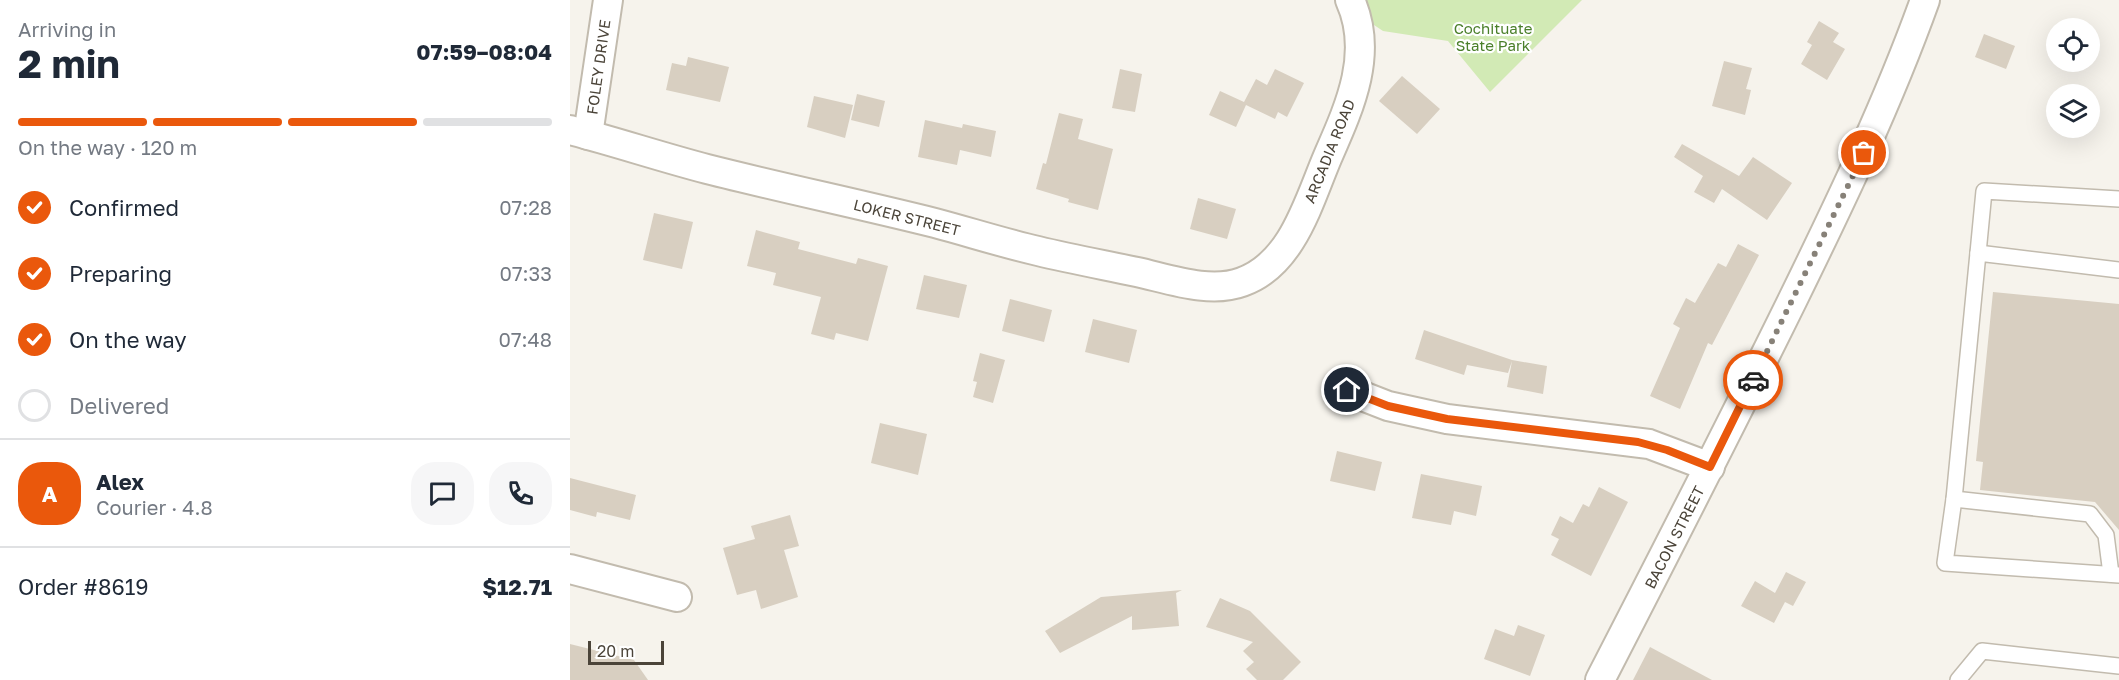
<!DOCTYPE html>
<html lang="en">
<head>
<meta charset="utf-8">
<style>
	body { margin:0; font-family:"Golos Text",sans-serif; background:#f6f6f7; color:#1f2937; height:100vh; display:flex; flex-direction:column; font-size:22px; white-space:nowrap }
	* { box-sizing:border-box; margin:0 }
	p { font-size:20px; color:#747a83 }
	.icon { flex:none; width:33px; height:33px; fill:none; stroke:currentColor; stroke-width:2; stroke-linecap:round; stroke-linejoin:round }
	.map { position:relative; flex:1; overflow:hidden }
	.panel { display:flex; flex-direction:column; background:#fff; width:570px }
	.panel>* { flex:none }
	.buttons { position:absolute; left:1476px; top:18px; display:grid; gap:12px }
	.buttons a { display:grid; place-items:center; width:54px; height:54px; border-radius:50%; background:#fff; box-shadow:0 6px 24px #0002; font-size:30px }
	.scale { position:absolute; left:18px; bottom:15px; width:76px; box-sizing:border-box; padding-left:6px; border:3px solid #4b4439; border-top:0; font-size:16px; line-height:21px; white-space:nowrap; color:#4b4439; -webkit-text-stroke:4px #fff; paint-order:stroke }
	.pin { position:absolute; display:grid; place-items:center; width:51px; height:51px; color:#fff; margin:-26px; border:3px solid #fff; border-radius:50%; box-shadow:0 2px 6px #0007 }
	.courier { position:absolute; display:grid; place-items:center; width:60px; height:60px; margin:-30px; border:4px solid #ea580c; border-radius:50%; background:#fff; color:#222; box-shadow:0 2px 8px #0007 }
	.summary em { font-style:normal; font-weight:700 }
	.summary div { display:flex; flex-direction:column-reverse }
	.summary { display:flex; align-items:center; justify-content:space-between; height:102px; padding:0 18px }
	h1 { font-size:39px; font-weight:700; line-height:45px }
	.bar { display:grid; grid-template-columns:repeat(4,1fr); gap:9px 6px; align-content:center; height:72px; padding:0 18px }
	.bar i { height:8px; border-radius:4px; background:#e0e1e3 }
	.bar .on { background:#ea580c }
	.bar p { grid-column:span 4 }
	.line { display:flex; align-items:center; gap:15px; padding:0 18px; border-top:2px solid #e0e1e3 }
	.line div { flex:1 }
	.round { display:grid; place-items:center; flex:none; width:63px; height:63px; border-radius:24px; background:#f6f6f7 }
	ol { padding:0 18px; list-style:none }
	li { display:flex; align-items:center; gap:18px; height:66px }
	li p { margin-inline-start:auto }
	li .icon { padding:6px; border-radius:50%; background:#ea580c; color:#fff; stroke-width:4 }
	li:last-child { color:#747a83 }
	li i { width:33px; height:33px; border:3px solid #e0e1e3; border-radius:50% }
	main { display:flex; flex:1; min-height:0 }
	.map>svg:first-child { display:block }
	.green { fill:#d2eab5 }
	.building { fill:#d8cfc1 }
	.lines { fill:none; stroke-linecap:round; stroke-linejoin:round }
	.lane-casing { stroke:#c2bbae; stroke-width:18 }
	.street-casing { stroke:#c2bbae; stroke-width:32 }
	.lane { stroke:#fff; stroke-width:15 }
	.street { stroke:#fff; stroke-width:28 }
	.done { stroke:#878178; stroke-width:6; stroke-dasharray:0 10.8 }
	.route { stroke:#ea580c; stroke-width:8 }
	.labels { text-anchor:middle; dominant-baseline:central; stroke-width:4.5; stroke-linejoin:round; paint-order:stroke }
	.park-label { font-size:15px; fill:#4a7f2a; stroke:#fff }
	.street-label { font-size:15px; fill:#4b4439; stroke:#fff }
</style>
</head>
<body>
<main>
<section class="panel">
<div class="summary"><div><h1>2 min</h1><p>Arriving in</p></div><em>07:59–08:04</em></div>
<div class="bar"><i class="on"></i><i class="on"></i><i class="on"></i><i></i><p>On the way · 120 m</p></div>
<ol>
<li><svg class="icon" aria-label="check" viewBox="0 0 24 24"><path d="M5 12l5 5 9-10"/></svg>Confirmed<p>07:28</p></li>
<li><svg class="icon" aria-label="check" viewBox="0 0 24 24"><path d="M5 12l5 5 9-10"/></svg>Preparing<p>07:33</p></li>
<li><svg class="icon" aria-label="check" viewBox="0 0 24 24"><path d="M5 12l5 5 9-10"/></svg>On the way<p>07:48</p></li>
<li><i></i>Delivered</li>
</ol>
<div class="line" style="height:108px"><b class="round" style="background:#ea580c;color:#fff">A</b><div><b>Alex</b><p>Courier · 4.8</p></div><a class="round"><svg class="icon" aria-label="chat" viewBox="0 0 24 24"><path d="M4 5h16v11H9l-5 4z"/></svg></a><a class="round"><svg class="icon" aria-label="phone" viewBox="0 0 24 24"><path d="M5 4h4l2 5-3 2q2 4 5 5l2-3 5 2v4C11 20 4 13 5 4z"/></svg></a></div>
<div class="line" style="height:78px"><div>Order #8619</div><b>$12.71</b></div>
</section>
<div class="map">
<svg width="1549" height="680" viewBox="0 0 1549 680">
	<rect width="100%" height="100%" fill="#f6f3ec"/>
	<!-- green -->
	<polygon class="green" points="792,0 1012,0 920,92 878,41 813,31 801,23"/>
	<!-- building -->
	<g class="building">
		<polygon points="1249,21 1269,33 1263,42 1275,49 1257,80 1231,64 1242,45 1237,42"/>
		<polygon points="1414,34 1445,46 1436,69 1405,57"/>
		<polygon points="118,57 159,67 150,102 96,90 102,63 116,66"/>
		<polygon points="1154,61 1182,68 1176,89 1181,90 1175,115 1142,106"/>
		<polygon points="550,69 572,74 565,112 542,108"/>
		<polygon points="705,69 734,83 717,117 708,112 705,119 676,105 666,127 639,115 650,91 674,102 686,79 697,85"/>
		<polygon points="832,76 870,109 847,134 809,101"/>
		<polygon points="287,94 315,101 309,127 281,120"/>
		<polygon points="244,96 283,105 275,138 237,127"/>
		<polygon points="489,113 513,119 508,139 543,149 528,210 498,202 499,199 466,189 473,163 476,164"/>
		<polygon points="355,120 392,128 393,124 426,131 421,157 390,150 387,165 348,157"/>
		<polygon points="1112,144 1169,176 1183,157 1222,183 1197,220 1152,189 1144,203 1124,192 1133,176 1104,157"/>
		<polygon points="628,198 666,209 657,239 620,229"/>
		<polygon points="84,213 123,222 112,269 73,260"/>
		<polygon points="186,230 230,242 228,249 286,264 288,258 318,266 298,341 266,333 264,340 241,334 251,297 203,285 206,273 177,266"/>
		<polygon points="1168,244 1189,255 1142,345 1138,343 1110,409 1080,396 1110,328 1103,324 1116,298 1125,303 1148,263 1156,267"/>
		<polygon points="354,275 397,285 389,318 346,309"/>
		<polygon points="1423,292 1549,304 1549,530 1525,502 1410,490 1413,462 1406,461"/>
		<polygon points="440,299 482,310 474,342 432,331"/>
		<polygon points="523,319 567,330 559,363 515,352"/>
		<polygon points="854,330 942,360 977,366 973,394 937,387 942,361 938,373 897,365 894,375 845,359"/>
		<polygon points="410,353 435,360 423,403 403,397 407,382 403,381"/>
		<polygon points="310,423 357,434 348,475 301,463"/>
		<polygon points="767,451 812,462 805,491 760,481"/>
		<polygon points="851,474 912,486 906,516 884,511 881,525 842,518"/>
		<polygon points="0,478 66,495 60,520 27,512 26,517 0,510"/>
		<polygon points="1029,487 1058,502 1021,576 981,555 989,539 981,535 990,516 1003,523 1013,504 1019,507"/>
		<polygon points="220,515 229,546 214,550 228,597 191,609 186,590 167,595 153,548 185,539 181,526"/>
		<polygon points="1216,572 1236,582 1223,606 1215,602 1204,623 1171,606 1185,581 1205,593"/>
		<polygon points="612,590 606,593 609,626 562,630 562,616 490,653 475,631 531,597"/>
		<polygon points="650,598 680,611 731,662 713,680 687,680 676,669 684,662 673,651 683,642 636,627"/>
		<polygon points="948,625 975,635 960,676 914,659 925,629 944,636"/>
		<polygon points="0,644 64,660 78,680 0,680"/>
		<polygon points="1080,647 1142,680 1063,680"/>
	</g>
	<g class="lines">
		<!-- lane casing -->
		<g class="lane-casing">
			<g id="lane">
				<polyline points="1408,253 1414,191 1549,199"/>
				<polyline points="1549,270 1408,253 1384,499 1375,563 1549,575"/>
				<polyline points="1384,499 1520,514 1536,535 1541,574"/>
				<polyline points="1388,680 1412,651 1549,666"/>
			</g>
		</g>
		<!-- street casing -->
		<g class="street-casing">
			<g id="street">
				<path d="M0,130C46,142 91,157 137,169C212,188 289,204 365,223C399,232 433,243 468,251C501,259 534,265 567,272C599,279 640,294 672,282C723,264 739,200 758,156C780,106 804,53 780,0"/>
				<polyline points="18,135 38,0"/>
				<polyline points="777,390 818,406 877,419 1079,444 1140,467"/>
				<polyline points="0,569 107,597"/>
				<path d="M1030,680C1095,554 1160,427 1223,299C1271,201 1318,103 1355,0"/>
			</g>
		</g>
		<!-- lane -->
		<use href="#lane" class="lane"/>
		<!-- street -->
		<use href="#street" class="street"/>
	</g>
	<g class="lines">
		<!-- done -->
		<polyline class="done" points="1183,380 1294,153"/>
		<!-- route -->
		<polyline class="route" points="777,390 818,406 877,419 1068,442 1097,450 1140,467 1183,380"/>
	</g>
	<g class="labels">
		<!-- park labels -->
		<g class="park-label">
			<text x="923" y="28">Cochituate<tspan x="923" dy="17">State Park</tspan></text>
		</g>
		<!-- street labels -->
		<g class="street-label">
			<text transform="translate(28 67) rotate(-82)">FOLEY DRIVE</text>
			<text transform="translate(759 151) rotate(-68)">ARCADIA ROAD</text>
			<text transform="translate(337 217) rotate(14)">LOKER STREET</text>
			<text transform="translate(1104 537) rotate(-63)">BACON STREET</text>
		</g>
	</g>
</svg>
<div class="buttons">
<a><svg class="icon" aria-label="locate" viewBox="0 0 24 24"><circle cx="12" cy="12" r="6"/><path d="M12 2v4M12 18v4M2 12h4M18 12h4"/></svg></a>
<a><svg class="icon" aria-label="layers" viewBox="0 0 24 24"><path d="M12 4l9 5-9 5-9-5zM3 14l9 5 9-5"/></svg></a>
</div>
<div class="scale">20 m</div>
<div class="pin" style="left:1294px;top:153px;background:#ea580c"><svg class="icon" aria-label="bag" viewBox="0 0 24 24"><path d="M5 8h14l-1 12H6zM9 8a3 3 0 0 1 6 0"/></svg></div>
<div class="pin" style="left:777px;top:390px;background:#1f2937"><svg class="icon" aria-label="home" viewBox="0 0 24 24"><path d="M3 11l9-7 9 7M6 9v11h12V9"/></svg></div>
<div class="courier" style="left:1183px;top:380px"><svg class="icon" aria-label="car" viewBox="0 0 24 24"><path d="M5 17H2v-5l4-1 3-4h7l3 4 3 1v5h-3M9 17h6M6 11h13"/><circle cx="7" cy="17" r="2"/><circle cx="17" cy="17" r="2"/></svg></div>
</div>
</main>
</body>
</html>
